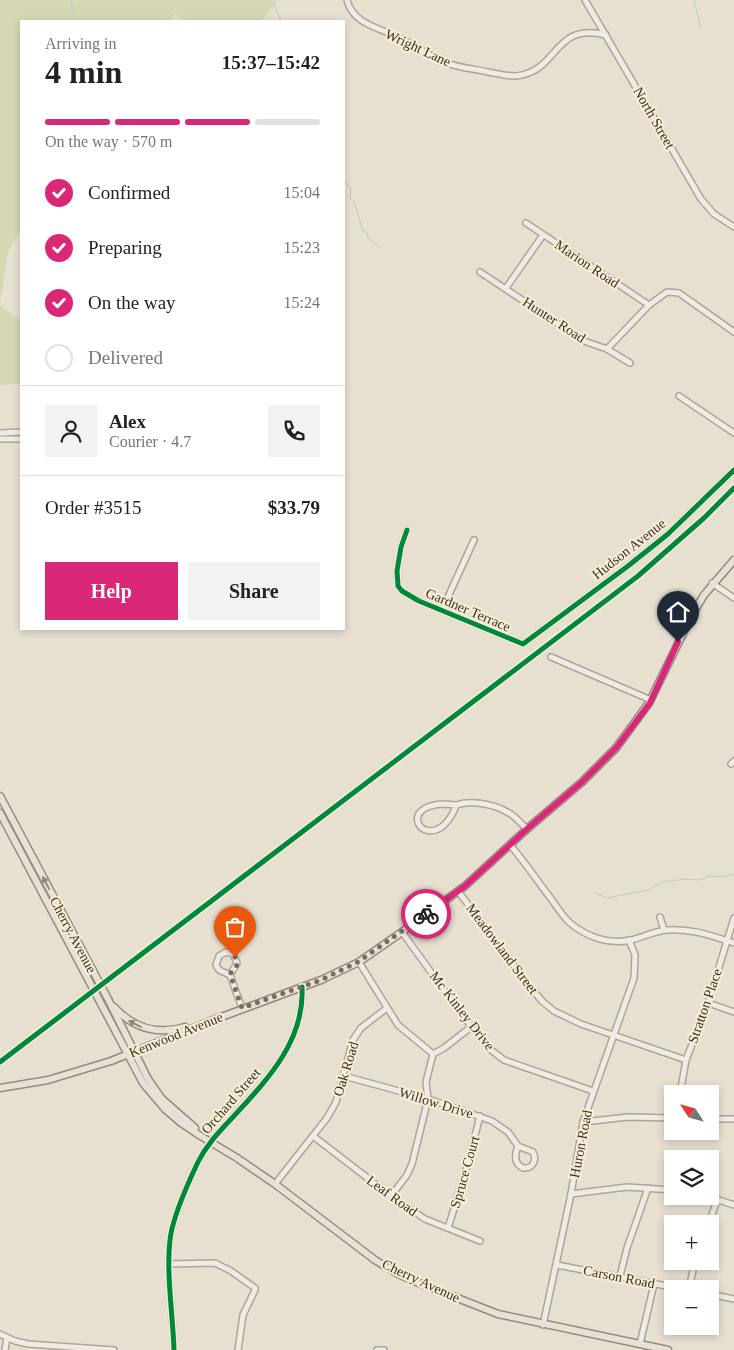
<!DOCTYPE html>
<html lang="en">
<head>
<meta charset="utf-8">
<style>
	body { margin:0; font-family:Georgia,serif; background:#f2f2f2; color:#222; height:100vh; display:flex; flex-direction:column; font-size:19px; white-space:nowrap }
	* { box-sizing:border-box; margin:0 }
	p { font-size:16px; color:#767676 }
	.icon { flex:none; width:28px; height:28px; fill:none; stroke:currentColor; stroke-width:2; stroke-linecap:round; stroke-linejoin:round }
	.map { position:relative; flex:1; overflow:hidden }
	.drawer { position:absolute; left:20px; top:20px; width:325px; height:610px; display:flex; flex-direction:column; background:#fff; border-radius:0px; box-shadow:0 2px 8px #0003 }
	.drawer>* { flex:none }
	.needle { width:32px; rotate:306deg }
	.buttons { position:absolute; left:664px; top:1085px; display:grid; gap:10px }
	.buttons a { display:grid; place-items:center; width:55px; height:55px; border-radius:0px; background:#fff; box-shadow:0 2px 8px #0003; font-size:25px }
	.pin { position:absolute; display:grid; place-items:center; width:42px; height:42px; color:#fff; margin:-51px -21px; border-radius:50% 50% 50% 0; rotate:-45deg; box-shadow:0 0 5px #0007 }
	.pin .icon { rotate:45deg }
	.courier { position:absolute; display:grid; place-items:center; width:50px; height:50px; margin:-25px; border:4px solid #db2777; border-radius:50%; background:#fff; color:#222; box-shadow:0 1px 6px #0007 }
	.overview em { font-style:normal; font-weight:700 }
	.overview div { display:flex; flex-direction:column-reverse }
	.overview { display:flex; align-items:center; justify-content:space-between; height:85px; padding:0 25px }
	h1 { font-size:32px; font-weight:700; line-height:38px }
	.bar { display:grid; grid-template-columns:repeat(4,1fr); gap:8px 5px; align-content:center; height:60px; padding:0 25px }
	.bar i { height:6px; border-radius:4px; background:#e0e0e0 }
	.bar .on { background:#db2777 }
	.bar p { grid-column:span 4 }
	.line { display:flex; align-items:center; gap:12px; padding:0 25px; border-top:1px solid #e0e0e0 }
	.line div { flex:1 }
	.round { display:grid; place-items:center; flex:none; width:52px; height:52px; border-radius:0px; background:#f2f2f2 }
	ol { padding:0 25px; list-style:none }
	li { display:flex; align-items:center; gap:15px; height:55px }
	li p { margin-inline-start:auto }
	li .icon { padding:5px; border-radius:50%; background:#db2777; color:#fff; stroke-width:4 }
	li:last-child { color:#767676 }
	li i { width:28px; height:28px; border:2px solid #e0e0e0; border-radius:50% }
	.cta { display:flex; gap:10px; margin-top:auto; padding:10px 25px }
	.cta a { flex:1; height:58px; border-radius:0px; background:#db2777; color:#fff; font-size:20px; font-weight:700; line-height:58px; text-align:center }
	.cta a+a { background:#f2f2f2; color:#222 }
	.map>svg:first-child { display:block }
	.green { fill:#d6d7b3 }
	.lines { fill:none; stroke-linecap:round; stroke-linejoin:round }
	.stream { stroke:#bcccc2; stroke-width:1 }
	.minor-casing { stroke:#ada599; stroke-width:8 }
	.major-casing { stroke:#928b80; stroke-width:9 }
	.minor { stroke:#efebe3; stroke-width:5 }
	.major { stroke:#e6e1d4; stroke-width:6 }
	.cycleway-casing { stroke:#f7eed8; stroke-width:8 }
	.cycleway { stroke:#00873e; stroke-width:5 }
	.oneway { fill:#92887a }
	.done { stroke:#786c5e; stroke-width:5; stroke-dasharray:0 9 }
	.route { stroke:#db2777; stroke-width:6 }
	.labels { text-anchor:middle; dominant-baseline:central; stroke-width:4; stroke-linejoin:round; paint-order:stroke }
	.street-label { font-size:14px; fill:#3d2e20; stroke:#f7eed8 }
</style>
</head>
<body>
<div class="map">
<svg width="734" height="1350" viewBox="0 0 734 1350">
	<rect width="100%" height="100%" fill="#e7e0d1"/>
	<!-- green -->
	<g class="green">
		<polygon points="0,0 272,0 276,3 261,21 185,21 175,14 170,21 21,21 21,229 8,252 0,303"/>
		<polygon points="0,306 21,320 21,384 0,385"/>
	</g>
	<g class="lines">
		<!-- stream -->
		<g class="stream">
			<polyline points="71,0 73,12"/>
			<polyline points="275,0 275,8 282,21"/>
			<polyline points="694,0 701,28"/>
			<polyline points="344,180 351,189 350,198 354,202 363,231 367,232 368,238 380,247"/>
			<polyline points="594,893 608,898 648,890 662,882 685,879 700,880 708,876 722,877 734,874"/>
		</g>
		<!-- minor casing -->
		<g class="minor-casing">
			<g id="minor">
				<path d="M347,0C353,25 381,28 400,38C416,46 431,57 447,63C460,68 475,69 488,72C500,74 511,78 522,75C559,67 555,22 606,35"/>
				<polyline points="585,0 701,199 714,214 734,227"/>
				<polyline points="526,223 649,305"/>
				<polyline points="480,272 584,341 607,349 630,363"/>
				<polyline points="506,288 543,235"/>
				<polyline points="607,349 649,305 667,292 679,293 734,332"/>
				<polyline points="679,396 734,433"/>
				<polyline points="0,433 21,432"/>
				<polyline points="0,439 21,439"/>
				<polyline points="407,530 401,547 397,571 398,586 402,591 419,601 523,644 628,566 668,534 734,470"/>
				<polyline points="712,583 734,598"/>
				<polyline points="442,610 474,540"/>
				<polyline points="551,657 651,700"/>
				<polyline points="731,764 734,761"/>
				<path d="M442,804L456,805C454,813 450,819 444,825C421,845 399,807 442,804Z"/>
				<path d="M456,805C472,800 494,804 509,813C516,817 521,824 527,829"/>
				<path d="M510,845C524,861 536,879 549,896C556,905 562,916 570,923C587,937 609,945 631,940C643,937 655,931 667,930C691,928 712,936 734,943"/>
				<polyline points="458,891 529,986 543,1002 554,1011 581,1024 686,1060"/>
				<polyline points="660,917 664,930"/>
				<polyline points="402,932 462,1015 491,1050 504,1060 593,1091"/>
				<polygon points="226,952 233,954 237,963 230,975 219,970 216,965 219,956"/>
				<polyline points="359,962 398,1025 433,1054"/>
				<polyline points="230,975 242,1008"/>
				<polyline points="708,1003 734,1012"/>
				<path d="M344,1076L428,1099L492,1121L508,1132L518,1146C515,1155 513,1163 523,1168C533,1169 537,1160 533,1152L518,1146"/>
				<polyline points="680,1094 686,1060 708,1003 734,918"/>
				<polyline points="710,1119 734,1119"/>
				<polyline points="583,1122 628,1117 672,1118"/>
				<polyline points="313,1136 391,1196 425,1219 480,1241"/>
				<polyline points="275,1184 327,1118 336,1102 353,1040 361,1028 387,1008"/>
				<polyline points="571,1194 627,1187 672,1190"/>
				<polyline points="391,1196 407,1175 412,1164 428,1099 426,1082 433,1054 444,1048 471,1027"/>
				<polyline points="706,1196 734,1205"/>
				<polyline points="709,1224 717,1200"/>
				<polyline points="448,1228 467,1167 480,1116"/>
				<polyline points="169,1264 215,1263 231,1271 255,1288 255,1290 243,1315 238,1350"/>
				<polyline points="557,1265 682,1289"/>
				<polyline points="620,1276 627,1248 648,1188"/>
				<polyline points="689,1289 695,1261"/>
				<polyline points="710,1294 734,1299"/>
				<polyline points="543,1325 571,1194 583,1122 634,978 635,955 629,940"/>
				<polyline points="0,1334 15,1341 28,1344 114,1350"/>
				<polyline points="640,1344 654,1284"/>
				<polyline points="5,1350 7,1338"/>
				<path d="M174,1350C173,1316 166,1273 170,1240C172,1219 189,1181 198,1162C207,1144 220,1131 233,1117C267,1080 305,1041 302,987"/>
				<polyline points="377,1350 384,1350"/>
			</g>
		</g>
		<!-- major casing -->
		<g class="major-casing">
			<g id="major">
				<polyline points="0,796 108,999 148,1079 162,1099 195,1128"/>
				<polyline points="0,813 143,1083 165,1109 180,1122 199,1135 237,1158 275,1184 375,1260 398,1274 414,1281 498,1314 668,1350"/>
				<path d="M114,1007C134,1029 157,1035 185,1027"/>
				<polyline points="0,1088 48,1080 111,1061 216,1019 321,980 359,962 402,932 465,886 527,829 582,782 616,748 649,703 692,615 704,595 734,560"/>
			</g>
		</g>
		<!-- minor -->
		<use href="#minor" class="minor"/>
		<!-- major -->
		<use href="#major" class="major"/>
		<!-- cycleway casing -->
		<g class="cycleway-casing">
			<g id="cycleway">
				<polyline points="407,530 401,547 397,571 398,586 402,591 419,601 523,644 628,566 668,534 734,470"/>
				<polyline points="0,1062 638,576 704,518 734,488"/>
				<path d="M174,1350C173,1316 166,1273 170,1240C172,1219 189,1181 198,1162C207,1144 220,1131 233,1117C267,1080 305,1041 302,987"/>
			</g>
		</g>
		<!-- cycleway -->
		<use href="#cycleway" class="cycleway"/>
	</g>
	<!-- one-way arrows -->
	<defs><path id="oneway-solid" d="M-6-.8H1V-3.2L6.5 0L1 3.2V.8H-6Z" transform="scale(1.25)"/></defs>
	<g class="oneway">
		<use href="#oneway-solid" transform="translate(46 883) rotate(-118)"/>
		<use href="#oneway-solid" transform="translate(135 1024) rotate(-153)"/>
	</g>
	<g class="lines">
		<!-- done -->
		<polyline class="done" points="235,957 237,965 230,974 242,1008 321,980 358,962 426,914"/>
		<!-- route -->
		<polyline class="route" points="426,914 465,886 527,829 582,782 616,748 650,703 678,642"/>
	</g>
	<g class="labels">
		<!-- street labels -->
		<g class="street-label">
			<text transform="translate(418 48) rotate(25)">Wright Lane</text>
			<text transform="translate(654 118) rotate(60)">North Street</text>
			<text transform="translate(587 264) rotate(34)">Marion Road</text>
			<text transform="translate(554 320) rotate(33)">Hunter Road</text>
			<text transform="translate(629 549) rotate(-38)">Hudson Avenue</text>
			<text transform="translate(468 610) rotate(23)">Gardner Terrace</text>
			<text transform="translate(73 935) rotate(62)">Cherry Avenue</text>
			<text transform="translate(502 949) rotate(53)">Meadowland Street</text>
			<text transform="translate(705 1006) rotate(-71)">Stratton Place</text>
			<text transform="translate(462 1011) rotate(52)">Mc Kinley Drive</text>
			<text transform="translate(176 1035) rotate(-22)">Kenwood Avenue</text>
			<text transform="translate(346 1069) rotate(-73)">Oak Road</text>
			<text transform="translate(231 1101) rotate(-49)">Orchard Street</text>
			<text transform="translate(436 1103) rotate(17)">Willow Drive</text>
			<text transform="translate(581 1144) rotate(-79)">Huron Road</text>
			<text transform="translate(465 1172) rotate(-74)">Spruce Court</text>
			<text transform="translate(392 1196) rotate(36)">Leaf Road</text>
			<text transform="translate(619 1277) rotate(11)">Carson Road</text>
			<text transform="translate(421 1281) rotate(25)">Cherry Avenue</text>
		</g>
	</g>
</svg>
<div class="buttons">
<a><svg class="needle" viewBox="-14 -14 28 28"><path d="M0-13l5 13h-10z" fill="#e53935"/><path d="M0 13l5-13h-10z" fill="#767676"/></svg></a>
<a><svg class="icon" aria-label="layers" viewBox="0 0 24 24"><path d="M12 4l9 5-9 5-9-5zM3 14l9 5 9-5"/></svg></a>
<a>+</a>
<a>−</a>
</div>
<div class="pin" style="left:235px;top:957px;background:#ea580c"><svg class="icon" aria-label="bag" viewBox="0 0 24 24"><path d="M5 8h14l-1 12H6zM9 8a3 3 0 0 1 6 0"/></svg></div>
<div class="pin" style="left:678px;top:642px;background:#1f2937"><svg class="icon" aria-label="home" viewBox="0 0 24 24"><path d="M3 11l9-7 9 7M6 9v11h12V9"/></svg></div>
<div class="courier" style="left:426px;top:914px"><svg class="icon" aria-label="bike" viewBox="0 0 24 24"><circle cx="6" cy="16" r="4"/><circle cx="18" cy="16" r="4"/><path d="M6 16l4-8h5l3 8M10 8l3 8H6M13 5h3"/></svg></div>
<section class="drawer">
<div class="overview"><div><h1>4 min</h1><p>Arriving in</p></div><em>15:37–15:42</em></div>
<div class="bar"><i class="on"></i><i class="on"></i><i class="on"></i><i></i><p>On the way · 570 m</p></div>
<ol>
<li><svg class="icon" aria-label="check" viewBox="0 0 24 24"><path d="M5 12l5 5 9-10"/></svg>Confirmed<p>15:04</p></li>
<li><svg class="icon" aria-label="check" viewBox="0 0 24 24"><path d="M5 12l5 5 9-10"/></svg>Preparing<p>15:23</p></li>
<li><svg class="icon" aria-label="check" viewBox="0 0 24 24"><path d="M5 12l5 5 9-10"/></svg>On the way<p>15:24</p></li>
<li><i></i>Delivered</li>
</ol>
<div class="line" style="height:90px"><a class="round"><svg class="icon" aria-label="person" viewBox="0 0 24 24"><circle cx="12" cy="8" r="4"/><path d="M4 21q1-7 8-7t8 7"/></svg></a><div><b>Alex</b><p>Courier · 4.7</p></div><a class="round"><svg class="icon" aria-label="phone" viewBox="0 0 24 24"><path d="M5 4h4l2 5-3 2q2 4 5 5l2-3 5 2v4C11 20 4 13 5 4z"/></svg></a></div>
<div class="line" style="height:65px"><div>Order #3515</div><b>$33.79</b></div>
<div class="cta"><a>Help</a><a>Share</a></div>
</section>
</div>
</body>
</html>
